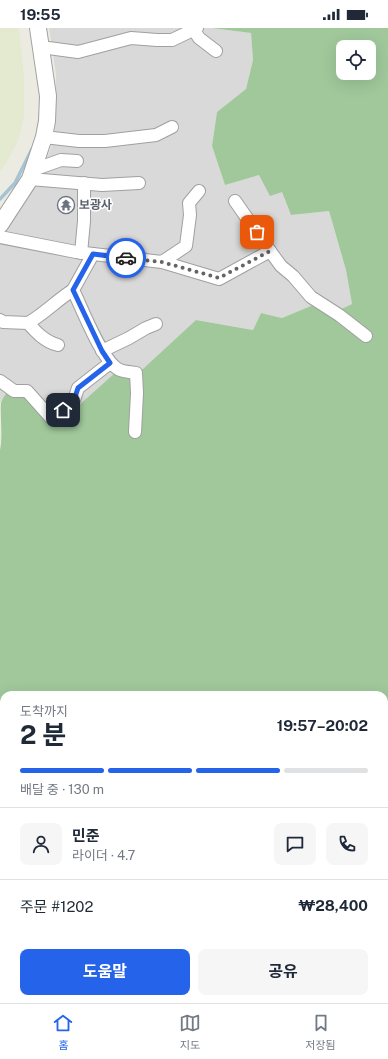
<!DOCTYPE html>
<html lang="ko">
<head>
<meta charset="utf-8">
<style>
	body { margin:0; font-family:"Public Sans","Noto Sans KR",sans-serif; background:#f6f6f7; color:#1f2937; height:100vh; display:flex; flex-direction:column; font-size:15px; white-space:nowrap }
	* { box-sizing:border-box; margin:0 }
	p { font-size:13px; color:#747a83 }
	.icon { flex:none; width:22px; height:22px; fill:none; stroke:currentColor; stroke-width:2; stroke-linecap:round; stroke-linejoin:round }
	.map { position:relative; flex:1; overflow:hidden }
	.sheet { position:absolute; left:0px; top:663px; width:388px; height:312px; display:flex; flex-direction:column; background:#fff; border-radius:12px 12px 0 0; box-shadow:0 4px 16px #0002 }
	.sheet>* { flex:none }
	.controls { position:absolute; left:336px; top:12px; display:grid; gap:8px }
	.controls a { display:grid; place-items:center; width:40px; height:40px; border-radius:8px; background:#fff; box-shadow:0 4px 16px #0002; font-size:20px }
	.pin { position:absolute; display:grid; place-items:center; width:34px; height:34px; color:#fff; margin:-17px; border-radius:8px; box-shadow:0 2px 6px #0006 }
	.courier { position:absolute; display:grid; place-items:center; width:40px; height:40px; margin:-20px; border:3px solid #2563eb; border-radius:50%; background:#fff; color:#222; box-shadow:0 1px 5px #0007 }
	.head em { font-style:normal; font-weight:700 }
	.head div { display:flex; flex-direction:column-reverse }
	.head { display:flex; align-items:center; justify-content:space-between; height:68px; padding:0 20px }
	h1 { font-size:26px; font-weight:700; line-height:30px }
	.bar { display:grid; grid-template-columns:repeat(4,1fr); gap:6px 4px; align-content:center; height:48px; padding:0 20px }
	.bar i { height:5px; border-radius:3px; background:#e0e1e3 }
	.bar .current { background:#2563eb }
	.bar p { grid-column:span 4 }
	.line { display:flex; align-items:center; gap:10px; padding:0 20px; border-top:1px solid #e0e1e3 }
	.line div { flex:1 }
	.round { display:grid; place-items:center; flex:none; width:42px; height:42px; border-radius:8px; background:#f6f6f7 }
	.primary-button { display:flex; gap:8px; margin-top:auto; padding:8px 20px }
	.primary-button a { flex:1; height:46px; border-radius:8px; background:#2563eb; color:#fff; font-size:16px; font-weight:700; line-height:46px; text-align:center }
	.primary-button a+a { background:#f6f6f7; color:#1f2937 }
	.status { display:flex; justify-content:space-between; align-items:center; height:28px; padding:0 20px; background:#fff; direction:ltr }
	.status svg { height:11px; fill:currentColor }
	.tab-bar { display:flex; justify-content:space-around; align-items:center; height:56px; border-top:1px solid #e0e1e3; background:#fff; font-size:11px; color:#747a83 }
	.tab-bar a { display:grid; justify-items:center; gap:2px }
	.tab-bar .current { color:#2563eb }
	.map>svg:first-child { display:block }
	.residential { fill:#dad9d9 }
	.farmland { fill:#e3eacf }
	.forest { fill:#a0c89b; fill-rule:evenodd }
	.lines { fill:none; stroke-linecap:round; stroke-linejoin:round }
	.stream { stroke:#a6c3d6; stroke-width:3.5 }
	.service-casing { stroke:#a0a0a0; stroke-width:8 }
	.minor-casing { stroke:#a0a0a0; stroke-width:14 }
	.tertiary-casing { stroke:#a0a0a0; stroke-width:18 }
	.service { stroke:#fff; stroke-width:6 }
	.minor { stroke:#fff; stroke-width:12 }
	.tertiary { stroke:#fff; stroke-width:16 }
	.done { stroke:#656461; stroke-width:4; stroke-dasharray:0 7.2 }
	.route { stroke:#2563eb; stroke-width:5 }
	.labels { text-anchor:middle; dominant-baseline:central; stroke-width:3; stroke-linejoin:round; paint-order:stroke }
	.worship-label { font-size:12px; font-weight:bold; fill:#5b616d; stroke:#fff; text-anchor:start }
</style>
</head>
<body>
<div class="status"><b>19:55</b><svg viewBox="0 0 49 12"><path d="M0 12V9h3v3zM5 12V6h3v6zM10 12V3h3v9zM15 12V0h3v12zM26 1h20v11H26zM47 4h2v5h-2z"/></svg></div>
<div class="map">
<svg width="388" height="975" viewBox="0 0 388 975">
	<rect width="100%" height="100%" fill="#ecebe2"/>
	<!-- residential -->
	<g class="residential">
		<polygon points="49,0 212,0 251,5 253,32 246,61 217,84 212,118 225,157 259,147 282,164 291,187 329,183 346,242 352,276 337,283 318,275 282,290 261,285 253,302 196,292 188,302 143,342 116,344 60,394 11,359 0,375 0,215 41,144 55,110 56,47"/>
		<polygon points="0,676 4,678 4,971 73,971 71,975 0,975"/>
	</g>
	<!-- farmland -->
	<g class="farmland">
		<polygon points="0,0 19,0 24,48 24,89 18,113 5,137 0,143"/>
		<polygon points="388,782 388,975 77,975 79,971 384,971 384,784"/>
	</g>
	<!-- forest -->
	<path class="forest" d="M212,0H388V762L384,764V667H67L62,665L60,667H4V678L0,677V422C3,409 0,386 1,375C3,369 8,363 11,358L60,394L116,344L143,341L196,292L253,302L261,285L282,290L318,275L337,283L352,276L346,242L329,183L291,187L282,164L270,168L259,147L225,157L212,118L217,84L246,61L253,32L251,5ZM343,19H369V45H343Z"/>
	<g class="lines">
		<!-- stream -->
		<g class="stream">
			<polyline points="0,171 15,155 32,121"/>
			<polyline points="384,778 385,778"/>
		</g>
		<!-- service casing -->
		<g class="service-casing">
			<g id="service">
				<polyline points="0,765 4,766"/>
				<polyline points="0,825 4,825"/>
			</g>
		</g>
		<!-- minor casing -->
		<g class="minor-casing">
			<g id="minor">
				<polyline points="194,2 199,10 216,23"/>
				<polyline points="41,19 78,24 131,10 157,12 172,12 197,0"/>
				<polyline points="44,109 79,113 105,113 156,107 172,99"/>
				<polyline points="33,142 61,132 77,133"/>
				<polyline points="30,151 102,157 139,155"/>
				<polyline points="235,173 270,223"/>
				<polyline points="0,209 76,224 162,234 186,218 190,187 189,175 199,163"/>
				<polyline points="81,225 84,193 84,155"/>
				<path d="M93,226L73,262C82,280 103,336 120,342C125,344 131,344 136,345L137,365L135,404"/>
				<polyline points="162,234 219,251 270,223 281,238 293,248 311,269 339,287 366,308"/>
				<path d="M0,292L3,294L28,295C36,304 45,314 58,317"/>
				<path d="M28,295C44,286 57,272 73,262"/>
				<polyline points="102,323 129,310 146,300 156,296"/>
				<polyline points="0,353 14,363 27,363 52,391 74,372 78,360 110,335"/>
				<polyline points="73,975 76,971"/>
			</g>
		</g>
		<!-- tertiary casing -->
		<g class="tertiary-casing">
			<polyline id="tertiary" points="0,197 30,151 44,109 47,93 48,68 38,0"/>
		</g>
		<!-- service -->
		<use href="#service" class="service"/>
		<!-- minor -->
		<use href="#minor" class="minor"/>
		<!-- tertiary -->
		<use href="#tertiary" class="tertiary"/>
	</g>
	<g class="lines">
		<!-- done -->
		<polyline class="done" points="126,230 162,234 219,250 270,223 257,204"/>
		<!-- route -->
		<polyline class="route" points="63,382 74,372 78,360 110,335 102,323 73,262 93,226 126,230"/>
	</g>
	<!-- icons -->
	<defs>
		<g id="temple-ring" transform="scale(0.9)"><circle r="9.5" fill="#fff" stroke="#6b7280" stroke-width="1.5"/><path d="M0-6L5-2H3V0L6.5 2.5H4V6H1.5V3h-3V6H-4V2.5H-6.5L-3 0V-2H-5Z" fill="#6b7280"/></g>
	</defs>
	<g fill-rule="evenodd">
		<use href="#temple-ring" x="66" y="177"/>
	</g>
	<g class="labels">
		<!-- worship labels -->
		<g class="worship-label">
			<text x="79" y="177">보광사</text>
		</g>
	</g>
</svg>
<div class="controls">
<a><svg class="icon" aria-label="locate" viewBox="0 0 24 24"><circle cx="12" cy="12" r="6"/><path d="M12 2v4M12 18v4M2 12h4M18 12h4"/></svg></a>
</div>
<div class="pin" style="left:257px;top:204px;background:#ea580c"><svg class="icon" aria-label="bag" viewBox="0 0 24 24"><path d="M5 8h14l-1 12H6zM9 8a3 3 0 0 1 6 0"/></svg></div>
<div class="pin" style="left:63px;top:382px;background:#1f2937"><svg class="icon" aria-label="home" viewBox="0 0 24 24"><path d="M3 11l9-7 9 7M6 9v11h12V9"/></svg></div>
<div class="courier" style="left:126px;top:230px"><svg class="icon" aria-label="car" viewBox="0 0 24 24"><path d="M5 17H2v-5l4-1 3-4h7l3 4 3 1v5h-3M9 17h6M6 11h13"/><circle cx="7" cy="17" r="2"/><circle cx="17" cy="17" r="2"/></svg></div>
<section class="sheet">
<div class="head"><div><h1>2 분</h1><p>도착까지</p></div><em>19:57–20:02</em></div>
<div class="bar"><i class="current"></i><i class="current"></i><i class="current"></i><i></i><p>배달 중 · 130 m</p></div>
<div class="line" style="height:72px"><a class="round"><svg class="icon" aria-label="person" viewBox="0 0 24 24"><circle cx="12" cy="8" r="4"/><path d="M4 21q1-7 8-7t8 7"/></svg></a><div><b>민준</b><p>라이더 · 4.7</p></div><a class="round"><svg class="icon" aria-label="chat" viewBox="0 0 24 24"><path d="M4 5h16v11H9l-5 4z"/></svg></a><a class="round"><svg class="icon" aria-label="phone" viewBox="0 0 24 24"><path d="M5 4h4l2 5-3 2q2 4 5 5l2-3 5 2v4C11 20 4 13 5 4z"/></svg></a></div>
<div class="line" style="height:52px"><div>주문 #1202</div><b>₩28,400</b></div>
<div class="primary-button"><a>도움말</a><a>공유</a></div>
</section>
</div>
<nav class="tab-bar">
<a class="current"><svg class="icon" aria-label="home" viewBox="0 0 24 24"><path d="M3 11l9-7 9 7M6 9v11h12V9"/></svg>홈</a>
<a><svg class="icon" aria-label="map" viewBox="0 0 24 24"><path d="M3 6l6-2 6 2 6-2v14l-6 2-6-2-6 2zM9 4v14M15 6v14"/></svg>지도</a>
<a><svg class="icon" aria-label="saved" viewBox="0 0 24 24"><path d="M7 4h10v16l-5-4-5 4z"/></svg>저장됨</a>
</nav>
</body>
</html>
